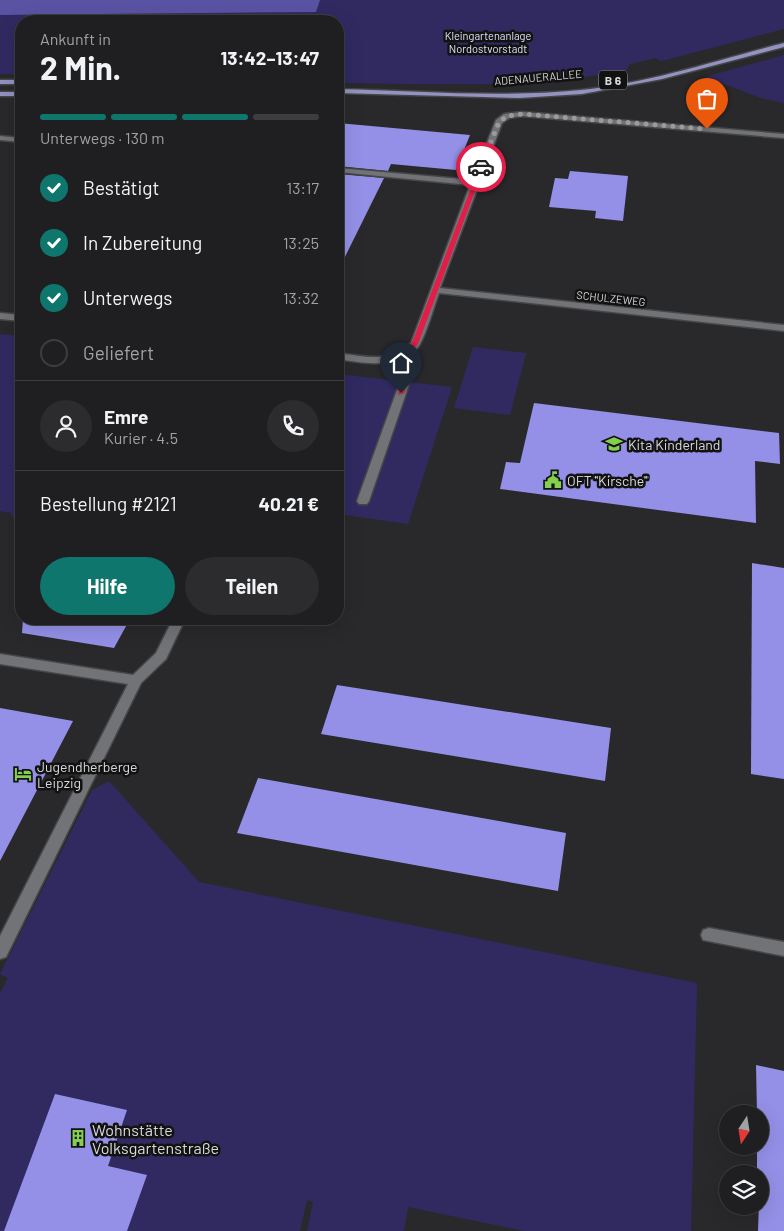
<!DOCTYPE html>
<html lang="de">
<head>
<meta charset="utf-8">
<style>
	body { margin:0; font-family:Barlow,sans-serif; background:#2c2c2e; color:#f1f3f6; height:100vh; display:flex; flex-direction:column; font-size:19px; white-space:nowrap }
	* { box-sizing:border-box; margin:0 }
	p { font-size:16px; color:#a1a2a5 }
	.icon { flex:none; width:28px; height:28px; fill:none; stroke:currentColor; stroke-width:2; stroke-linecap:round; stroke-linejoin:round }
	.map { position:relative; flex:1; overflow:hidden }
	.side { position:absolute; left:15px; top:15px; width:329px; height:610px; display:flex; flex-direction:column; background:#1f1f21; border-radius:20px; box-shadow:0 5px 20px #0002,0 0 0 1px #3c3d3f }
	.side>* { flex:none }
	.needle { width:32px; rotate:192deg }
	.tools { position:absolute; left:719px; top:1105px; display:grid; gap:10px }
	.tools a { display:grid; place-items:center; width:50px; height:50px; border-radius:50%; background:#1f1f21; box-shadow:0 5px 20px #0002,0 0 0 1px #3c3d3f; font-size:25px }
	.pin { position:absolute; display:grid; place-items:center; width:42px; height:42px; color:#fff; margin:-51px -21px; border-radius:50% 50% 50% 0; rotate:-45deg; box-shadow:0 0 5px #0007 }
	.pin .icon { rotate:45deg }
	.courier { position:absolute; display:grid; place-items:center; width:50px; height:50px; margin:-25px; border:4px solid #e11d48; border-radius:50%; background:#fff; color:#222; box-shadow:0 1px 6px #0007 }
	.overview em { font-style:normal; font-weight:700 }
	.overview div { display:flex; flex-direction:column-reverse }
	.overview { display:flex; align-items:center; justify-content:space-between; height:85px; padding:0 25px }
	h1 { font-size:32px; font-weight:700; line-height:38px }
	.bar { display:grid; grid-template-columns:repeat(4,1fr); gap:8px 5px; align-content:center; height:60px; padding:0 25px }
	.bar i { height:6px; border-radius:4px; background:#3c3d3f }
	.bar .active { background:#0f766e }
	.bar p { grid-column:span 4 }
	.line { display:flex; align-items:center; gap:12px; padding:0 25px; border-top:1px solid #3c3d3f }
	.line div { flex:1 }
	.round { display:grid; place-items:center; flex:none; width:52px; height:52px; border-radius:26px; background:#2c2c2e }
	ol { padding:0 25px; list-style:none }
	li { display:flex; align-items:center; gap:15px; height:55px }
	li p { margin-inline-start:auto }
	li .icon { padding:5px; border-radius:50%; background:#0f766e; color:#fff; stroke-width:4 }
	li:last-child { color:#a1a2a5 }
	li i { width:28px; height:28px; border:2px solid #3c3d3f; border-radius:50% }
	.primary-button { display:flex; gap:10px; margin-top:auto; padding:10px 25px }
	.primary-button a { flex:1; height:58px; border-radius:30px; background:#0f766e; color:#fff; font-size:20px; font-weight:700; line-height:58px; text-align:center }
	.primary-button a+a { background:#2c2c2e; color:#f1f3f6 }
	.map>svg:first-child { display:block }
	.green { fill:#302a61 }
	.forest { fill:#5a53a4 }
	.building { fill:#9490e7 }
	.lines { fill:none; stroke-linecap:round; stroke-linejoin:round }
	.service-casing { stroke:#454648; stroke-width:3 }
	.minor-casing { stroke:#454648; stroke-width:3 }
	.primary-casing { stroke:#454648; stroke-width:3 }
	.service { fill:#727376; fill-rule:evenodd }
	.minor { fill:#727376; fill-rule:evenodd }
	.primary { fill:#9392c0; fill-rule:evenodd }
	.route { fill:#e11d48 }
	.done { stroke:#9b9b9e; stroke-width:5; stroke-dasharray:0 9 }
	.labels { text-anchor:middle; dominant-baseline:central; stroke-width:5; stroke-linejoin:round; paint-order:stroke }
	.far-park-label { font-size:11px; fill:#e1e2f9; stroke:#121213 }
	.far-street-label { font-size:11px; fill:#d9d9db; stroke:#121213 }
	.shield { fill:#121213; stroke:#9d9d9f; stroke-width:1 }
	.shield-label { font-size:12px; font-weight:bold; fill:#d9d9db }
	.poi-label { font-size:14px; fill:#d9d9db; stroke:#121213; text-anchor:start }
	.near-poi-label { font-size:16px; fill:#d9d9db; stroke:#121213; text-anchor:start }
</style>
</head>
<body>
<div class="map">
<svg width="784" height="1231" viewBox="0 0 784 1231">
	<rect width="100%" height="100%" fill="#29292c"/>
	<!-- green -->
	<g class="green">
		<path d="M320,0H784V29L661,61L656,58L630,64L626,70C531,89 434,84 338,83V21H21V74H0V15L316,12Z"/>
		<polygon points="784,55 784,103 761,98 705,77"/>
		<polygon points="0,334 21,336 21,529 19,530 11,513 0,511"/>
		<polygon points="473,347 526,353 510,415 454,408"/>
		<polygon points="338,374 452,387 408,524 338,514"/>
		<polygon points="109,781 199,882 697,983 691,1231 524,1231 408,1207 404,1231 307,1231 313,1202 307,1200 300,1231 0,1231 0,993 8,978 0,974 92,790"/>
	</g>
	<!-- forest -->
	<polygon class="forest" points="0,0 320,0 316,12 0,15"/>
	<!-- building -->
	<g class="building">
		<polygon points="338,123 470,135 456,170 391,164 388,171 338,166"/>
		<polygon points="570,171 628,176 623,221 595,218 596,211 549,207 555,178 568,179"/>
		<polygon points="338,174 384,178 338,271"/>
		<polygon points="534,403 779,433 780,464 755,461 756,523 500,489 506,462 520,463"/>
		<polygon points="752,563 784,568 784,779 751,774"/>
		<polygon points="23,619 130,619 114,648 22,633"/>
		<polygon points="337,685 611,728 605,781 321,734"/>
		<polygon points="0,708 73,721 0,861"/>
		<polygon points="258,778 566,833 558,891 237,833"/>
		<polygon points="756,1065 784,1071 784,1231 758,1231 760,1174 757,1174 757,1146 760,1146 760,1114 757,1114"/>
		<polygon points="55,1094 127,1110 108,1166 147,1175 127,1231 4,1231"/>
	</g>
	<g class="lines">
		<!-- service casing -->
		<g class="service-casing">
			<g id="service">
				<polygon points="402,354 407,357 412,376 369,501 367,504 359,504 357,501 402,376 397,357"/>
				<polygon points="173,619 185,619 166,659 141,683 6,957 0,959 0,936 128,684 0,664 0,654 133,675 156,653"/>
			</g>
		</g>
		<!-- minor casing -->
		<g class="minor-casing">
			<g id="minor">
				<path d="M522,112L784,134V138L522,116L509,118L502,123L440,288L784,325V331L439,293C433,309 428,329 420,344C405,371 362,363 338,359V353C368,357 386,363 411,343L470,185L338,172V168L472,180L496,120L504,114Z"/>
				<polygon points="0,136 21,138 21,142 0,140"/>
				<polygon points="0,313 21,315 21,321 0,319"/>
				<polygon points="709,928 784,942 784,956 703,940 701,935 703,930"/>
			</g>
		</g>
		<!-- primary casing -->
		<g class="primary-casing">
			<g id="primary">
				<path d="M784,43V47L662,79L582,94L519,98L338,93V89C418,91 501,98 581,90C650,83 717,60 784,43Z"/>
				<rect x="0" y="80" width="21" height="4"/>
				<rect x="0" y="92" width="21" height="4"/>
			</g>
		</g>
		<!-- service -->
		<use href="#service" class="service"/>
		<!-- minor -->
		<use href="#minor" class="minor"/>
		<!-- primary -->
		<use href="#primary" class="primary"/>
	</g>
	<!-- route -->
	<polygon class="route" points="481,165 484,167 418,344 405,357 410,376 404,393 398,395 404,376 398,357 412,343 479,167"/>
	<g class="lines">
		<!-- done -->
		<polyline class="done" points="481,167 499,122 507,116 522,114 707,129"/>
	</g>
	<!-- icons -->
	<defs>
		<g id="school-bare" transform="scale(1.35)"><path d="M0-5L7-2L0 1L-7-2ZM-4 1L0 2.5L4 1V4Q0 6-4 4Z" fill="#83d04e" stroke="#121213" stroke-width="2.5" paint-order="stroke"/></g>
		<g id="civic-bare" transform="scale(1.35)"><path d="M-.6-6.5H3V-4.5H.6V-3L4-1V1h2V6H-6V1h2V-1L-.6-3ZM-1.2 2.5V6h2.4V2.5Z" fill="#83d04e" stroke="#121213" stroke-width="2.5" paint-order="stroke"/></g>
		<g id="hotel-bare" transform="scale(1.35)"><path d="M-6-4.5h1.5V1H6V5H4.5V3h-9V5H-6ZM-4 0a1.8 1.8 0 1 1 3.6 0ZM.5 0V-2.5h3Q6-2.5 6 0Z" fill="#83d04e" stroke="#121213" stroke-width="2.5" paint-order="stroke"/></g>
		<g id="building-bare" transform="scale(1.35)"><path d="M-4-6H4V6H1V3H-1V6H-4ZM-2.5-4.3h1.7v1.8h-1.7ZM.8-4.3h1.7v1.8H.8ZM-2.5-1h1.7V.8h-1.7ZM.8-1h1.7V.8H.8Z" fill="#83d04e" stroke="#121213" stroke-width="2.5" paint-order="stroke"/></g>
	</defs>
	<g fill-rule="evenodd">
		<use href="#school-bare" x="614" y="444"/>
		<use href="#civic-bare" x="553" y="480"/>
		<use href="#hotel-bare" x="23" y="774"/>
		<use href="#building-bare" x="78" y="1138"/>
	</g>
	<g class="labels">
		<!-- far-park labels -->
		<g class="far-park-label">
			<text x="488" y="35">Kleingartenanlage<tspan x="488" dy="13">Nordostvorstadt</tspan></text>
		</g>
		<!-- far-street labels -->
		<g class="far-street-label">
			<text transform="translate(538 77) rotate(-5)">ADENAUERALLEE</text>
			<text transform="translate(611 298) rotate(6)">SCHULZEWEG</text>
		</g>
		<!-- shield labels -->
		<rect class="shield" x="599" y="70.5" width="28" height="19" rx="4"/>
		<g class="shield-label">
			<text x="613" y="80">B 6</text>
		</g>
		<!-- poi labels -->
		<g class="poi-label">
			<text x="628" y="444">Kita Kinderland</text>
			<text x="567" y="480">OFT "Kirsche"</text>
			<text x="37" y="766">Jugendherberge<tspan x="37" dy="16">Leipzig</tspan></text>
		</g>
		<!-- near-poi labels -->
		<g class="near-poi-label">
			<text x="92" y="1129">Wohnstätte<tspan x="92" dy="18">Volksgartenstraße</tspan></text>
		</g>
	</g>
</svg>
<div class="tools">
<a><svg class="needle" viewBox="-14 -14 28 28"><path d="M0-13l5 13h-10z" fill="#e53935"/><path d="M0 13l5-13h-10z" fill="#a1a2a5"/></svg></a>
<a><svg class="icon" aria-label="layers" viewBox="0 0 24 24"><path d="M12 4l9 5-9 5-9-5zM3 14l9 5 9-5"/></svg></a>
</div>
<div class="pin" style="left:707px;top:129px;background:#ea580c"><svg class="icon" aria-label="bag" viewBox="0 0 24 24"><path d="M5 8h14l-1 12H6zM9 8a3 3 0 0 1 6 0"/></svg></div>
<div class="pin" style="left:401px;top:393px;background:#1f2937"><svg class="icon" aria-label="home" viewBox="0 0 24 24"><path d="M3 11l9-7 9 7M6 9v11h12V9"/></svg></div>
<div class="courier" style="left:481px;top:167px"><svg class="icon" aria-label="car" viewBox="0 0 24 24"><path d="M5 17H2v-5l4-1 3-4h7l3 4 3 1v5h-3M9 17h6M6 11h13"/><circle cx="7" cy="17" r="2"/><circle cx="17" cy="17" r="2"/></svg></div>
<section class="side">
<div class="overview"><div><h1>2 Min.</h1><p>Ankunft in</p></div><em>13:42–13:47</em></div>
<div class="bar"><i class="active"></i><i class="active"></i><i class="active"></i><i></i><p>Unterwegs · 130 m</p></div>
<ol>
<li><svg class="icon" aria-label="check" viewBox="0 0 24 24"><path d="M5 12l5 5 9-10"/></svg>Bestätigt<p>13:17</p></li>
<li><svg class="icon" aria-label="check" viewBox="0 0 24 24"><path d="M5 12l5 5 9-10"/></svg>In Zubereitung<p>13:25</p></li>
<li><svg class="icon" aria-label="check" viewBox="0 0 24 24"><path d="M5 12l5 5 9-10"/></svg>Unterwegs<p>13:32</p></li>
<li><i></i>Geliefert</li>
</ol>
<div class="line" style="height:90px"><a class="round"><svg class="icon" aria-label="person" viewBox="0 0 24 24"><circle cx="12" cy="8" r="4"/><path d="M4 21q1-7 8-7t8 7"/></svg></a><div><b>Emre</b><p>Kurier · 4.5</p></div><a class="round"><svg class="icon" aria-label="phone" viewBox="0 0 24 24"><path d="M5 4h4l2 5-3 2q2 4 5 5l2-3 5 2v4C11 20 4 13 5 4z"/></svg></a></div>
<div class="line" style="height:65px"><div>Bestellung #2121</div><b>40.21 €</b></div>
<div class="primary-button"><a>Hilfe</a><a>Teilen</a></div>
</section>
</div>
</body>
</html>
